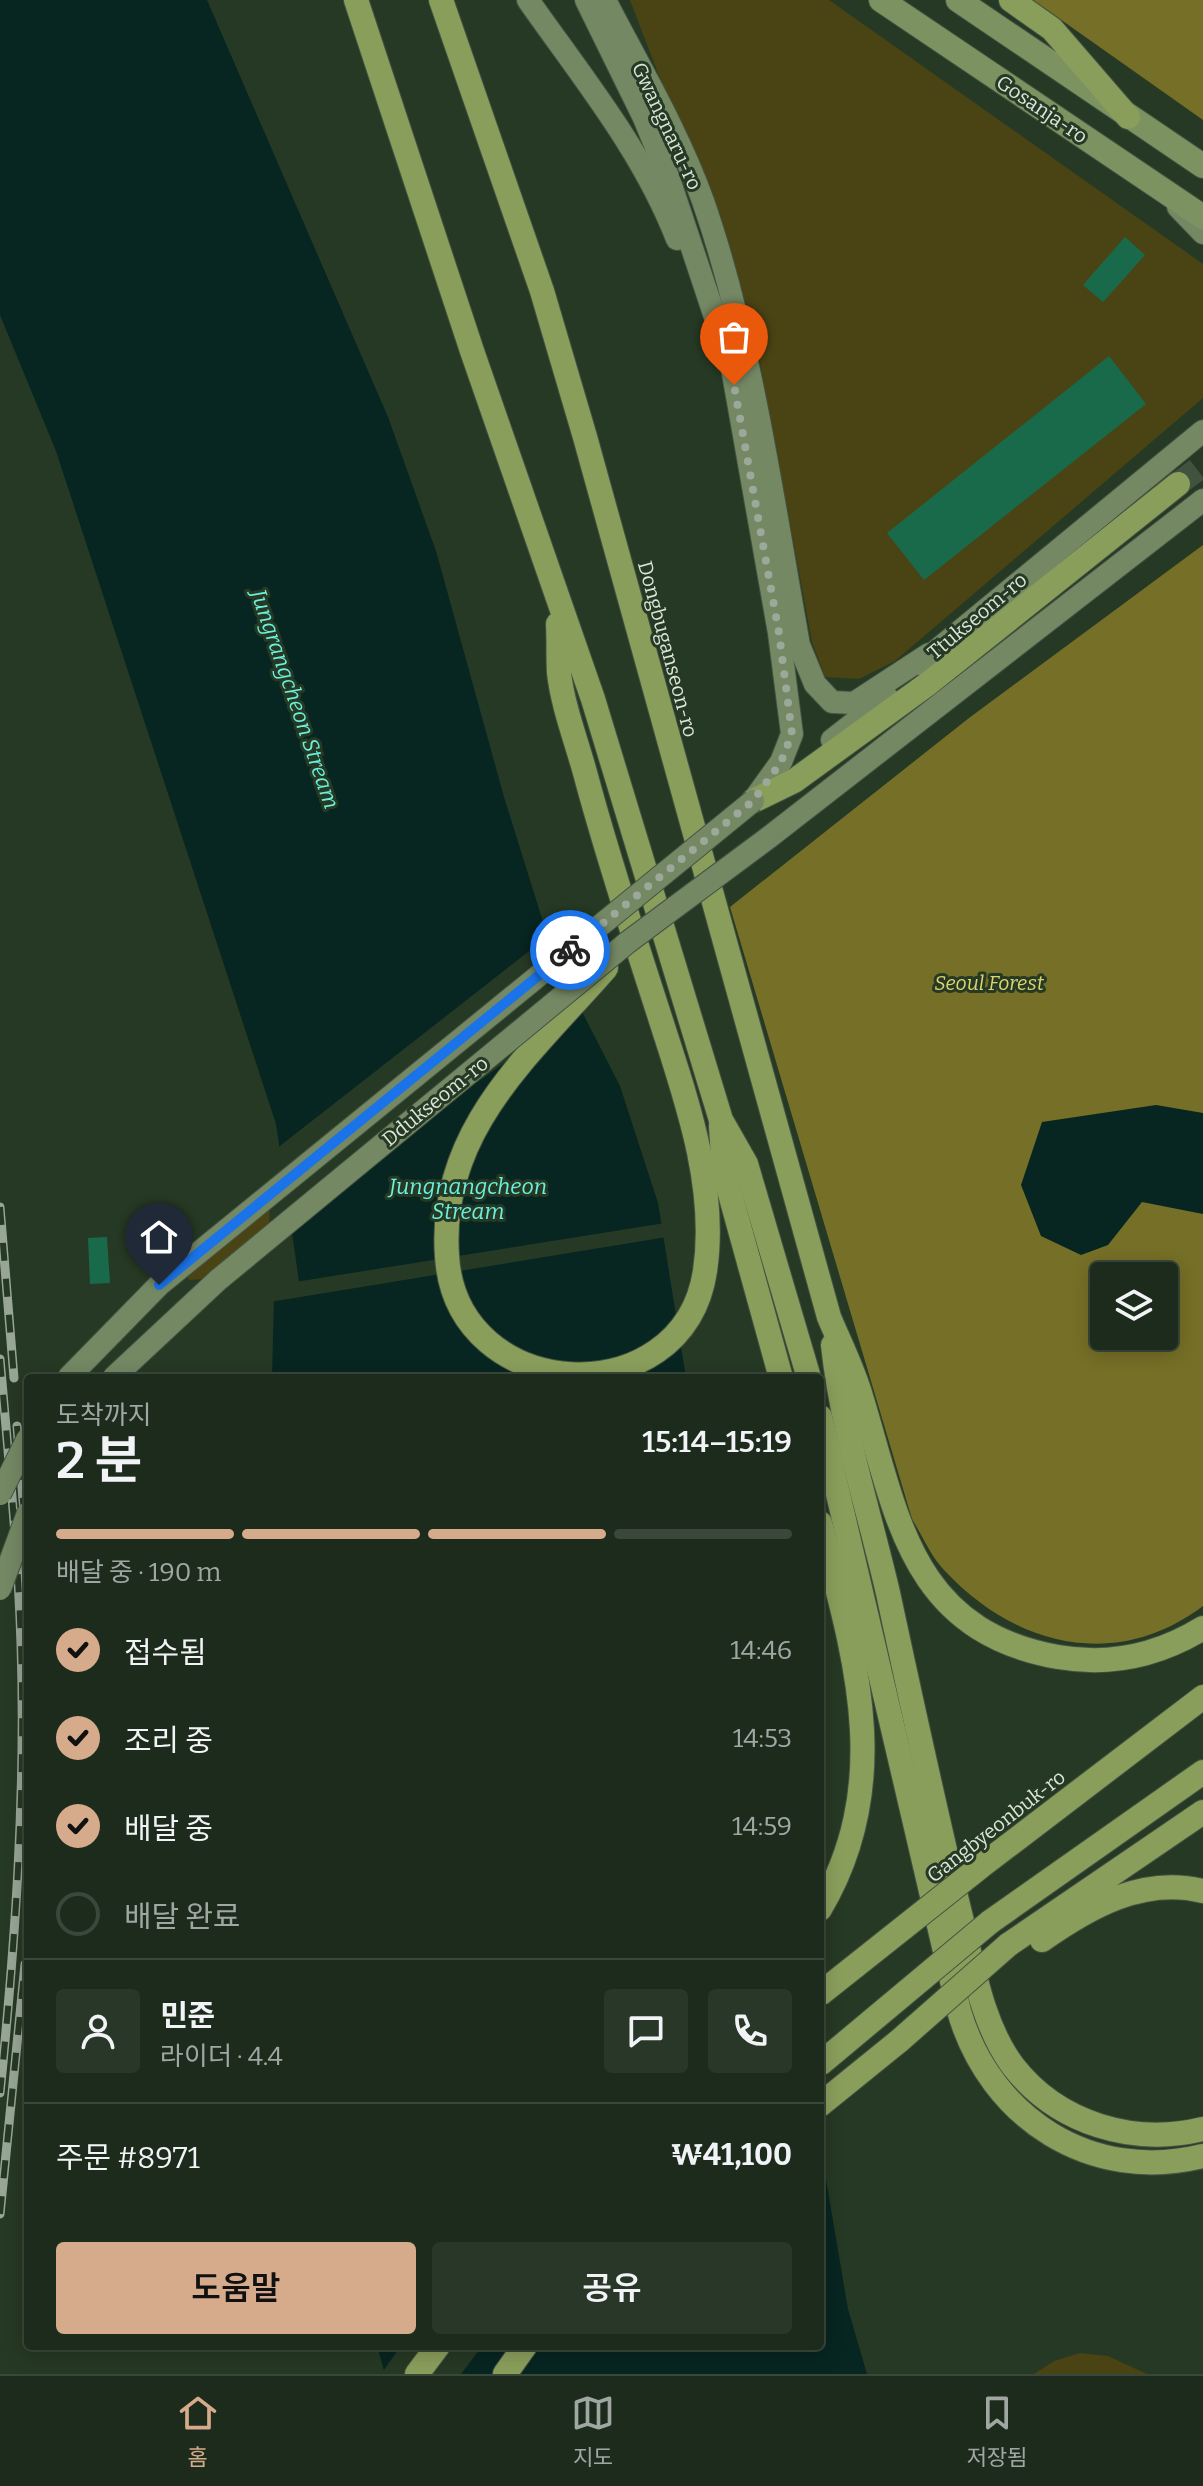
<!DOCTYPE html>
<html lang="ko">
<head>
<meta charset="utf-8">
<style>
	body { margin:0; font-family:Bitter,"Noto Sans KR",serif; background:#293728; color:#f1f3f6; height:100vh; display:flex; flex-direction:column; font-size:30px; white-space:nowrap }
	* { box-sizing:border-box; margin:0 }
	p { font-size:26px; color:#a0a7a3 }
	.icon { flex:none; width:44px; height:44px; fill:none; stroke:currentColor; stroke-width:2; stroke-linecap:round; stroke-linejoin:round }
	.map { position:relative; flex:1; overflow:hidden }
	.details { position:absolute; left:24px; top:1374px; width:800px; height:976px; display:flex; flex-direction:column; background:#1c2b1b; border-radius:8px; box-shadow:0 4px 20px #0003,0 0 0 2px #3a473a }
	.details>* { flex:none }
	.controls { position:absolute; left:1090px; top:1262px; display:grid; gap:16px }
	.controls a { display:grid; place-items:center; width:88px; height:88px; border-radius:8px; background:#1c2b1b; box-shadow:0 4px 20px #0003,0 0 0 2px #3a473a; font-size:40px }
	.pin { position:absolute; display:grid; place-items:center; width:68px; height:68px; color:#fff; margin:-82px -34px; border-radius:50% 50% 50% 0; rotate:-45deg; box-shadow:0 0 8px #0007 }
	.pin .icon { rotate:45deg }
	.courier { position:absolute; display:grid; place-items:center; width:80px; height:80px; margin:-40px; border:6px solid #1a73e8; border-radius:50%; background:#fff; color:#222; box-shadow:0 2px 10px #0007 }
	.head em { font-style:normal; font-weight:600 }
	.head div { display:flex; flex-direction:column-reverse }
	.head { display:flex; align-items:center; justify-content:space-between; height:136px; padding:0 32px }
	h1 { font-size:52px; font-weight:600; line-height:60px }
	.bar { display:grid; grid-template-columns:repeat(4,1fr); gap:12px 8px; align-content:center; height:96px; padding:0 32px }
	.bar i { height:10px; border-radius:6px; background:#3a473a }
	.bar .selected { background:#d6ab8b }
	.bar p { grid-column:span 4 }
	.line { display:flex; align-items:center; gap:20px; padding:0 32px; border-top:2px solid #3a473a }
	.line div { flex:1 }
	.round { display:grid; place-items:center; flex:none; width:84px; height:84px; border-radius:8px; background:#293728 }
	ol { padding:0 32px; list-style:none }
	li { display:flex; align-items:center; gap:24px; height:88px }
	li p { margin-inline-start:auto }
	li .icon { padding:8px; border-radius:50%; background:#d6ab8b; color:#111; stroke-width:4 }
	li:last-child { color:#a0a7a3 }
	li i { width:44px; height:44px; border:4px solid #3a473a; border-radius:50% }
	.action { display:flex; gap:16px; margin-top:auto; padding:16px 32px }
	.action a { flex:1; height:92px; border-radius:8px; background:#d6ab8b; color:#111; font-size:32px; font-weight:600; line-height:92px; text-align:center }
	.action a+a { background:#293728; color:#f1f3f6 }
	.tabs { display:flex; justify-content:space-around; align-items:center; height:112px; border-top:2px solid #3a473a; background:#1c2b1b; font-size:22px; color:#a0a7a3 }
	.tabs a { display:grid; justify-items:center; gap:4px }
	.tabs .selected { color:#d6ab8b }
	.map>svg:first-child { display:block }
	.green { fill:#4a4414 }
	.forest { fill:#766f27; fill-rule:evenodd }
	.water { fill:#072521 }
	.pier { fill:#263924 }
	.building { fill:#186a4b }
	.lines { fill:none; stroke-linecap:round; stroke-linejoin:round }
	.highway-tunnel { stroke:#41533f; stroke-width:24; stroke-dasharray:24 12; stroke-linecap:butt }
	.secondary-casing { stroke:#435342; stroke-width:24 }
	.primary-casing { stroke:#435342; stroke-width:26 }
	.highway-casing { stroke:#435342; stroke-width:26 }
	.secondary { stroke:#748864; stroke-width:22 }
	.primary { stroke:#7d9261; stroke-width:24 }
	.highway { stroke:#8a9e5c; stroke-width:24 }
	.rail-casing { stroke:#98a696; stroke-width:9 }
	.rail { stroke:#263924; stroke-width:6; stroke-dasharray:18; stroke-linecap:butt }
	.secondary-bridge-casing { stroke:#435342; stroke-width:24; stroke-linecap:butt }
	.highway-bridge-casing { stroke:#435342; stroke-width:26; stroke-linecap:butt }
	.secondary-bridge { stroke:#748864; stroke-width:22 }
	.highway-bridge { stroke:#8a9e5c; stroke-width:24 }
	.done { stroke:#9ca99a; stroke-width:8; stroke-dasharray:0 14.4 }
	.route { stroke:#1a73e8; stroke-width:10 }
	.labels { text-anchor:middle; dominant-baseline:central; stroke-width:6; stroke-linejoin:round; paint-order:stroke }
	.street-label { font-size:20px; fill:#dbe6d9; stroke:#263924 }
	.park-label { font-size:20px; font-style:italic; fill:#ded36f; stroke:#263924 }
	.water-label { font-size:22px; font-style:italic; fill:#69f1de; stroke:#263924 }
</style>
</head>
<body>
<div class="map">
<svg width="1203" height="2374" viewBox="0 0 1203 2374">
	<rect width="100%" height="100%" fill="#263924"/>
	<!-- green -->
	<g class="green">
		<polygon points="630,0 829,0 1203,264 1203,398 895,661 859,679 825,677 812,642 752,319"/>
		<polygon points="270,1182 269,1246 205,1279 189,1280 179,1254"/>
		<polygon points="1080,2353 1108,2356 1147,2374 1034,2374 1054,2361"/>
	</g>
	<!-- forest -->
	<g class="forest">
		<polygon points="1033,0 1203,0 1203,120"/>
		<path d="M1203,545V1606C1117,1671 1016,1647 945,1571C931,1557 922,1535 912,1519L730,907L969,718ZM1104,1276H1164V1336H1104Z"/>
	</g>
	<!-- water -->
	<g class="water">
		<polygon points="0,0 207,0 388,417 436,551 504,797 554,957 620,1086 658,1203 686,1378 272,1378 274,1297 300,1288 276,1124 56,451 0,315"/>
		<polygon points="1156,1105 1203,1113 1203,1214 1142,1202 1108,1245 1081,1255 1041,1236 1021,1185 1042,1122"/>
		<polygon points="820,2144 848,2309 867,2374 385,2374 377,2346 820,2346"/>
	</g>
	<!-- pier -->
	<g class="pier">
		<polygon points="551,934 583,1006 475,1084 288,1231 276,1149"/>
		<polygon points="665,1223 667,1237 270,1302 271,1294 296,1286 295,1282"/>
		<polygon points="401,2346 482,2346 461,2374 381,2374"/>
	</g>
	<!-- building -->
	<g class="building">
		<polygon points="1125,237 1145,255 1103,302 1083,285"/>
		<polygon points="1109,356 1146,404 924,580 887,533"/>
		<polygon points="107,1237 110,1283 90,1284 88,1238"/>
	</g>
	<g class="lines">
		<!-- highway-tunnel -->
		<polyline class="highway-tunnel" points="1178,484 1203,465"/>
		<!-- secondary casing -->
		<g class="secondary-casing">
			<g id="secondary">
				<path d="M528,0C582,77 643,151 677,239"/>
				<polyline points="586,0 644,118 669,179 732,368 779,633 792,734 781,762 753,801"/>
				<path d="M605,0C639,66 678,131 703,201C751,339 773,500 799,645L815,684L832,702L854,703L929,654"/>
				<polyline points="1178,207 1203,233"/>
				<polyline points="920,664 1203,431"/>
				<polyline points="832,740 887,697"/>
				<polyline points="768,838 1203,500"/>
			</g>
		</g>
		<!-- primary casing -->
		<g class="primary-casing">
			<g id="primary">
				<polyline points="881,0 1203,217"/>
				<polyline points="958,0 1203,166"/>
			</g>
		</g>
		<!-- highway casing -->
		<g class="highway-casing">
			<g id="highway">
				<polyline points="356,0 472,351 593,699 721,1120 746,1164 809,1378"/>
				<path d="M441,0L542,291L585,437L829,1317C839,1341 851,1365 859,1390C897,1511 907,1630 1058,1657C1110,1666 1159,1655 1203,1628"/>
				<polyline points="1011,0 1052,29 1128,117"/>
				<path d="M558,624C559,640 558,657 559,673C563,708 578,745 587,780C610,865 638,949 665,1033C689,1107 717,1191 705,1271C683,1417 456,1405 447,1256C438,1130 530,1055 606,968"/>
				<polyline points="753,801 794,781 929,683 1178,484"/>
				<polyline points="721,1126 724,1172 781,1378"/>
				<path d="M833,1345C842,1430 869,1511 888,1593C911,1700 934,1807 960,1913C973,1964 981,2023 1013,2066C1058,2124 1134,2146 1203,2129"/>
				<path d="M820,1417L959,2011C990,2118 1091,2184 1203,2156"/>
				<path d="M820,1523C855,1656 895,1782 820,1909"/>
				<polyline points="980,1867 1203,1697"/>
				<polyline points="990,1922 1203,1772"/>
				<path d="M1042,1940C1089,1907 1143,1876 1203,1891"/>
				<polyline points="1008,1945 1203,1812"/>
				<polyline points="820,2105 899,2041"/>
				<polyline points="417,2374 438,2346"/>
				<polyline points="505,2374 525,2346"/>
			</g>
		</g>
		<!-- secondary -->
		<use href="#secondary" class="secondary"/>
		<!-- primary -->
		<use href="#primary" class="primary"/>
		<!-- highway -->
		<use href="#highway" class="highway"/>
		<!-- rail casing -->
		<g class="rail-casing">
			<g id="rail">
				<polyline points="0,1207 14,1378"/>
				<path d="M0,1359C8,1453 18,1549 21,1644C26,1794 15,1944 0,2093"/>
				<polyline points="17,1426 28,1562"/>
				<polyline points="0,2214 25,1964"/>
			</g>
		</g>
		<!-- rail -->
		<use href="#rail" class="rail"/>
		<!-- secondary-bridge casing -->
		<g class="secondary-bridge-casing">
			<g id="secondary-bridge">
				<polyline points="68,1378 159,1285 753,801"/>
				<polyline points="113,1378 218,1280 628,942 768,838"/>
				<polyline points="0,1494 28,1438"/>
				<polyline points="0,1589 28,1513"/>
			</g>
		</g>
		<!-- highway-bridge casing -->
		<g class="highway-bridge-casing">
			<g id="highway-bridge">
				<polyline points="820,1994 980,1867"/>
				<polyline points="899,2041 1008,1945"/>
				<polyline points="820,2064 990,1922"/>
			</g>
		</g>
		<!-- secondary-bridge -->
		<use href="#secondary-bridge" class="secondary-bridge"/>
		<!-- highway-bridge -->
		<use href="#highway-bridge" class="highway-bridge"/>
	</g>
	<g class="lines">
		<!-- done -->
		<polyline class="done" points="570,950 753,801 781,762 792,734 779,633 734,385"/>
		<!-- route -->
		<polyline class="route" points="159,1285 570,950"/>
	</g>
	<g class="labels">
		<!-- street labels -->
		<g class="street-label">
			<text transform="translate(1042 109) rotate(34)">Gosanja-ro</text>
			<text transform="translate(667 126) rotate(65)">Gwangnaru-ro</text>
			<text transform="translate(977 616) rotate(-40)">Ttukseom-ro</text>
			<text transform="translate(668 649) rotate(75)">Dongbuganseon-ro</text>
			<text transform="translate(435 1101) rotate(-39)">Ddukseom-ro</text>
			<text transform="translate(996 1826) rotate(-38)">Gangbyeonbuk-ro</text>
		</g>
		<!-- park labels -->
		<g class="park-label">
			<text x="989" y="983">Seoul Forest</text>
		</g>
		<!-- water labels -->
		<g class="water-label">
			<text transform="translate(295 699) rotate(71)">Jungrangcheon Stream</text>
			<text x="468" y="1186">Jungnangcheon<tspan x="468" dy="25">Stream</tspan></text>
		</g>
	</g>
</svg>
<div class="controls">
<a><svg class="icon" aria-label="layers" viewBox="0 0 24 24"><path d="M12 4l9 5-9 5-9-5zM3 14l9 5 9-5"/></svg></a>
</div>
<div class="pin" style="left:734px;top:385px;background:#ea580c"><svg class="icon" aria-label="bag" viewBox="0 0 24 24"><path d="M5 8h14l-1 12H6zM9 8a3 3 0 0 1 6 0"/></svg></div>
<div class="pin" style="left:159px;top:1285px;background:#1f2937"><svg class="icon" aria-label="home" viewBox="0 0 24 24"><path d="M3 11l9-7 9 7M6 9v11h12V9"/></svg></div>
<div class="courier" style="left:570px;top:950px"><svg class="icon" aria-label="bike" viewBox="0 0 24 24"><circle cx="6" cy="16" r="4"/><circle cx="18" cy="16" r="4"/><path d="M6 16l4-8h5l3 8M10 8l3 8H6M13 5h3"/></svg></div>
<section class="details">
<div class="head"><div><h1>2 분</h1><p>도착까지</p></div><em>15:14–15:19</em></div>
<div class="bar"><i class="selected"></i><i class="selected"></i><i class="selected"></i><i></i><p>배달 중 · 190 m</p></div>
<ol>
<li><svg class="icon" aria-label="check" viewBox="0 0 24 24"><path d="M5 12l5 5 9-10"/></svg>접수됨<p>14:46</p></li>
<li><svg class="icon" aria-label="check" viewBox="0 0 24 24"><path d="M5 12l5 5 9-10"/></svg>조리 중<p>14:53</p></li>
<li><svg class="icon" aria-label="check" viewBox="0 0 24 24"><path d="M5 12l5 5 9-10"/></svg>배달 중<p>14:59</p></li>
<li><i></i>배달 완료</li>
</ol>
<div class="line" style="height:144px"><a class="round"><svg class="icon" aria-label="person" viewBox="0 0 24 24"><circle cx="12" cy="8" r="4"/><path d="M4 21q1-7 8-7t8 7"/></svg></a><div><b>민준</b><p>라이더 · 4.4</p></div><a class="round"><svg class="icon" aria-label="chat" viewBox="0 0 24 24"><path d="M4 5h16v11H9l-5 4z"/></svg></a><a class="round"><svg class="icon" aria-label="phone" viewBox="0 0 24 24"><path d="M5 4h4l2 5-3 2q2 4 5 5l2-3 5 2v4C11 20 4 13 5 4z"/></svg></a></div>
<div class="line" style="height:104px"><div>주문 #8971</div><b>₩41,100</b></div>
<div class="action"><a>도움말</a><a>공유</a></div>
</section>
</div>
<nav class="tabs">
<a class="selected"><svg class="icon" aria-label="home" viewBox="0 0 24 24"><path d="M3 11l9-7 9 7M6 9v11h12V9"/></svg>홈</a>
<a><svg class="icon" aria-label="map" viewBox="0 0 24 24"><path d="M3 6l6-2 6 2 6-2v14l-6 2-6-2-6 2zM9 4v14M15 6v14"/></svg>지도</a>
<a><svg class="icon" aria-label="saved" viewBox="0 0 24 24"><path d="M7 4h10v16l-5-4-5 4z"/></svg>저장됨</a>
</nav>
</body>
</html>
